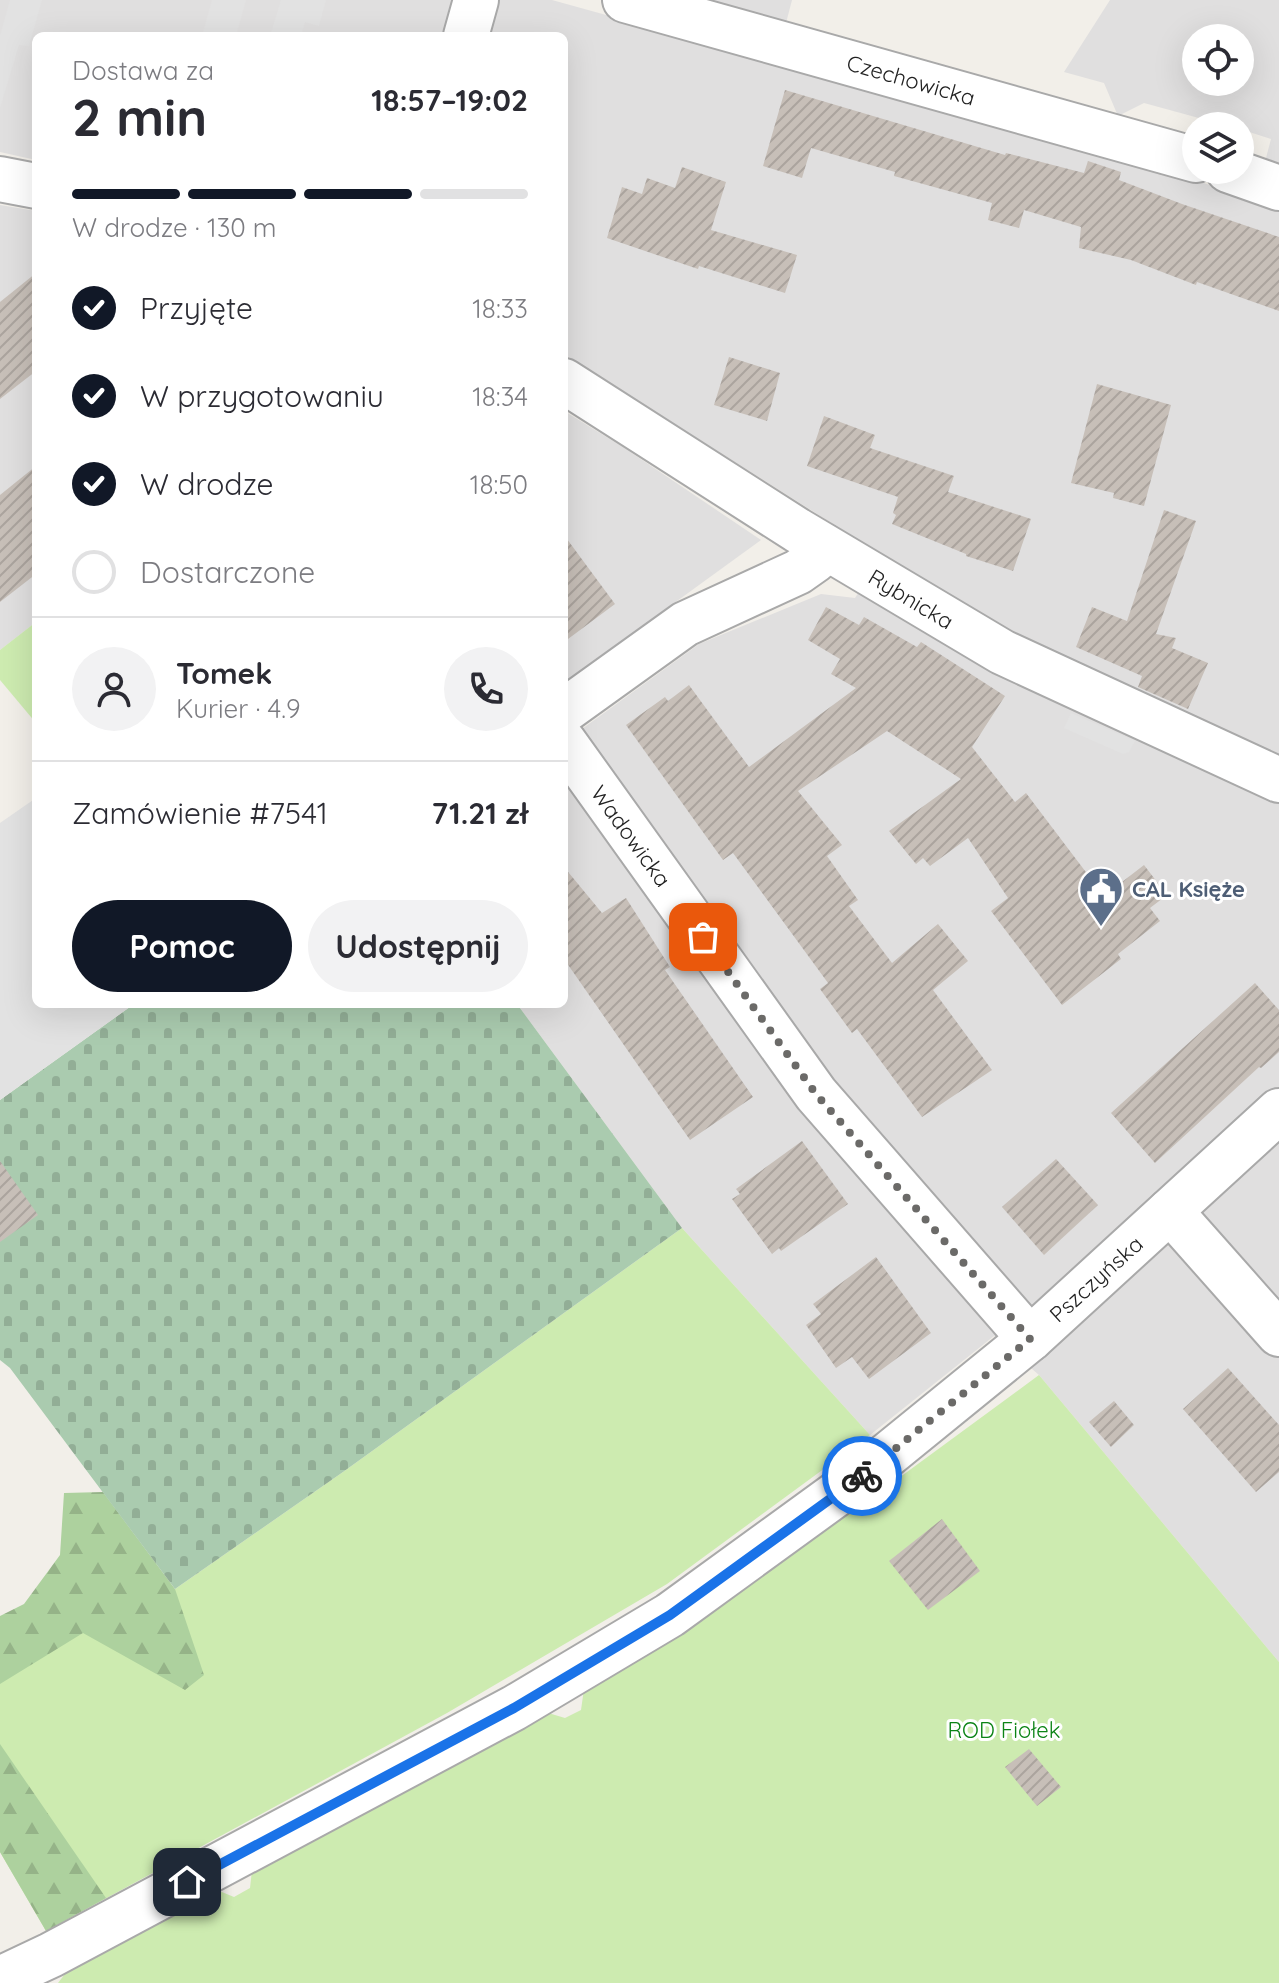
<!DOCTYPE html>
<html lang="pl">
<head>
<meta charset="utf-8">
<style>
	body { margin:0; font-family:Quicksand,sans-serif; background:#f2f2f3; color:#2b2b33; height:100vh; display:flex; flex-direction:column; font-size:30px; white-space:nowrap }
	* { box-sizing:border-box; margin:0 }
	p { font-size:26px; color:#7c7c81 }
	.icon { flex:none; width:44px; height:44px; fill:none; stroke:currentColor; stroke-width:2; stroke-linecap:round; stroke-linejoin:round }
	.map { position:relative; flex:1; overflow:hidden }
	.sheet { position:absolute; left:32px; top:32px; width:536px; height:976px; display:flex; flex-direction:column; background:#fff; border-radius:12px; box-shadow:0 8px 32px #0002 }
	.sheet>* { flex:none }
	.buttons { position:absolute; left:1182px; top:24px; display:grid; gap:16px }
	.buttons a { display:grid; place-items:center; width:72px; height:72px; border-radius:50%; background:#fff; box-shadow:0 8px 32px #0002; font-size:40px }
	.pin { position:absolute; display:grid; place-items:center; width:68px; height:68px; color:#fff; margin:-34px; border-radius:16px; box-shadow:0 4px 12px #0006 }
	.courier { position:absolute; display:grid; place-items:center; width:80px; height:80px; margin:-40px; border:6px solid #1a73e8; border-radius:50%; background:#fff; color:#222; box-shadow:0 2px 10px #0007 }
	.summary em { font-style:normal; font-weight:700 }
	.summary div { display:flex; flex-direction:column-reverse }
	.summary { display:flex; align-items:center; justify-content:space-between; height:136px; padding:0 40px }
	h1 { font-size:52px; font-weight:700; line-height:60px }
	.bar { display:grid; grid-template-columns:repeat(4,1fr); gap:12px 8px; align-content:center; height:96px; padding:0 40px }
	.bar i { height:10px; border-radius:6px; background:#e1e1e2 }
	.bar .current { background:#111827 }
	.bar p { grid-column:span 4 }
	.line { display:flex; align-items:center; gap:20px; padding:0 40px; border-top:2px solid #e1e1e2 }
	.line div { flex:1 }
	.round { display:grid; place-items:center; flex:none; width:84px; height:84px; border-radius:42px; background:#f2f2f3 }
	ol { padding:0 40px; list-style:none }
	li { display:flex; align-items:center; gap:24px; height:88px }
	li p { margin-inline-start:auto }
	li .icon { padding:8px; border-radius:50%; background:#111827; color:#fff; stroke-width:4 }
	li:last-child { color:#7c7c81 }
	li i { width:44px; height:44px; border:4px solid #e1e1e2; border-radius:50% }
	.cta { display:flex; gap:16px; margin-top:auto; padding:16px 40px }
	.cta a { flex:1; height:92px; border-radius:48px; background:#111827; color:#fff; font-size:32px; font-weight:700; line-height:92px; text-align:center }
	.cta a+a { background:#f2f2f3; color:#2b2b33 }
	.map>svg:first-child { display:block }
	.residential { fill:#e0dfdf; fill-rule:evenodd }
	.grass { fill:#cdebb0 }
	.forest { fill:url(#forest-firs) }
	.cemetery { fill:url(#cemetery-stones) }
	.parking { fill:#e2e2e2 }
	.building { fill:url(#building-hatch) }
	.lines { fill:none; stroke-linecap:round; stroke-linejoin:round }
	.street-casing { stroke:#a9a9a9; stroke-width:48 }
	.street { stroke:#fff; stroke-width:44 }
	.done { stroke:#6b6a68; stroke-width:8; stroke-dasharray:0 14.4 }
	.route { stroke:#1a73e8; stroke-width:10 }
	.labels { text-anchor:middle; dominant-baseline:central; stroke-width:6; stroke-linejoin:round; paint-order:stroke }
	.street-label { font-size:22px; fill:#222; stroke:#fff }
	.service-label { font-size:22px; font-weight:bold; fill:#4e5e75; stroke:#fff; text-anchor:start }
	.park-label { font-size:22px; fill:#0c8416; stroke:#fff }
</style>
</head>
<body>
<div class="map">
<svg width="1279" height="1983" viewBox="0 0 1279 1983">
	<defs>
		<pattern id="forest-firs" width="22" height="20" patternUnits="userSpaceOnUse" patternTransform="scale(2)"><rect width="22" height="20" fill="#add19e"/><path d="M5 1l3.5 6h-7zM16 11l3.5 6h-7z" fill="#95b388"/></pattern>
		<pattern id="cemetery-stones" width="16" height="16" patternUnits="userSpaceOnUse" patternTransform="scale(2)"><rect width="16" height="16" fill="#aacbaf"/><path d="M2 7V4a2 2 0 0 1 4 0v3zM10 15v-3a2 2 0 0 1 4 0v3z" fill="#92ae96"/></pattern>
		<pattern id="building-hatch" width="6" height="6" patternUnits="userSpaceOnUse" patternTransform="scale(2)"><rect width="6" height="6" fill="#c7bfb8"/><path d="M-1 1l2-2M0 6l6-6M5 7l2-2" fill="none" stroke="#aba49e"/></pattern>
	</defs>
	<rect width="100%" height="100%" fill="#f2efe9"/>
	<!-- residential -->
	<g class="residential">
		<polygon points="0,0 457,0 447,36 36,36 36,160 0,152"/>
		<path d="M498,0H552L1163,169L1247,198L1266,158L1271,139L1240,129V126H1228L1144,103L1118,116L1104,83L1064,72L1110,0H1279V1662L1039,1375L994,1336L870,1435L682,1228L517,1004H564V742L699,644L821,594L855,598L882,555L564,354V36H487ZM1196,38H1240V82H1196Z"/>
		<polygon points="700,0 792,0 786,23"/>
		<polygon points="0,205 36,211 36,622 0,650"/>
		<polygon points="564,411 623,447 761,540 564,683"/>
	</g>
	<!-- grass -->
	<g class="grass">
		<polygon points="36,622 36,723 0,680 0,650"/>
		<polygon points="682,1228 870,1435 667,1584 447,1713 46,1931 0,1852 0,1672 175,1589 343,1472"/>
		<polygon points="1039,1375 1279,1662 1279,1983 58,1983 71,1966 217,1890 234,1897 250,1888 252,1870 545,1712 565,1718 581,1710 584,1689 858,1508 873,1513 894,1499 892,1483"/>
	</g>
	<!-- forest -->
	<g class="forest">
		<polygon points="103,1492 175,1589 204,1675 185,1690 83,1633 0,1684 0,1616 24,1604 60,1555 64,1493"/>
		<polygon points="0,1744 106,1898 46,1931 0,1852"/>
	</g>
	<!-- cemetery -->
	<polygon class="cemetery" points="134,1004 517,1004 682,1228 343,1472 175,1589 10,1368 0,1360 0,1100"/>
	<!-- parking -->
	<g class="parking">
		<polygon points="10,0 42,0 29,46 19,45 0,108 0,36"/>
		<polygon points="212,0 246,0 236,36 202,36"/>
		<polygon points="281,0 326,0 319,26 305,22 301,36 270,36"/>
		<polygon points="1071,713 1135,741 1129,752 1123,754 1064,728"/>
		<polygon points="36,798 36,1004 134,1004 0,1100 0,823"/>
	</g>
	<!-- building -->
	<g class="building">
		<polygon points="785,90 1005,155 1006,153 1084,173 1088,161 1121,172 1119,180 1182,204 1279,237 1279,311 1197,282 1196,285 1131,260 1079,248 1081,227 1024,210 1019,228 988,220 992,203 894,176 895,172 811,148 802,178 763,166"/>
		<polygon points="682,167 726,182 711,230 797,255 785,293 699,266 698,269 607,238 622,187 642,194 647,178 675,188"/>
		<polygon points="36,273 36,371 0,399 0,302"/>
		<polygon points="729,357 780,373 767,421 714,405"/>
		<polygon points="1097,384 1171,405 1144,506 1113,498 1114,493 1071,483"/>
		<polygon points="824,416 875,435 870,448 954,476 948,492 1031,519 1013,571 966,556 966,554 892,524 896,515 893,513 898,497 807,466"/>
		<polygon points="36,466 36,574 0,602 0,495"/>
		<polygon points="1164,510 1196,521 1156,634 1176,638 1172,648 1208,663 1188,709 1138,687 1142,676 1076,647 1092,607 1127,621"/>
		<polygon points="564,535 615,604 564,642"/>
		<polygon points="826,607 859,625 864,617 917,647 921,642 1005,696 972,747 1015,802 1026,793 1104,896 1144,865 1167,895 1150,908 1160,921 1118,954 1121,959 1062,1005 991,911 1008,898 968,838 930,866 923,858 916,864 889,831 961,779 887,731 798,791 842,845 827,856 858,900 849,906 892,963 938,924 968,961 933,990 992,1070 922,1117 857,1029 852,1033 820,989 828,983 733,853 723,860 626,725 665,697 668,701 689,685 749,767 856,688 831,674 840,659 808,640"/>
		<polygon points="564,867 602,913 626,898 670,967 665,970 753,1097 690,1140 564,959"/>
		<polygon points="1255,983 1279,1010 1279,1052 1261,1068 1259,1067 1155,1163 1111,1113"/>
		<polygon points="802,1141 848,1204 781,1251 779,1248 772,1254 732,1199 740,1194 736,1189"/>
		<polygon points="1056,1159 1098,1205 1044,1255 1002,1207"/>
		<polygon points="0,1161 38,1215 0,1242"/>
		<polygon points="876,1257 931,1333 869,1379 852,1357 836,1368 806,1325 821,1314 813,1304"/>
		<polygon points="1228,1368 1279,1425 1279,1472 1256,1492 1183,1409"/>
		<polygon points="1114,1401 1134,1425 1111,1447 1089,1422"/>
		<polygon points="942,1519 980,1571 928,1610 889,1561"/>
		<polygon points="1029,1749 1061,1787 1037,1806 1005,1767"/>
	</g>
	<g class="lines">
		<!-- street casing -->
		<g class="street-casing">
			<g id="street">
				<polyline points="625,0 1196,160"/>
				<polyline points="466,36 476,0"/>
				<polyline points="1228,170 1279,188"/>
				<polyline points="0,179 36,186"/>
				<polyline points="564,381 797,530 1002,652 1279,780"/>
				<polyline points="564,711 685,624 798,572 815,560 823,546"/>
				<polyline points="564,742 816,1094 1030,1339"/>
				<polyline points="1170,1211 1279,1334"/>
				<polyline points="0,1979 51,1955 514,1708 670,1615 864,1474 1030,1339 1279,1111"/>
			</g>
		</g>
		<!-- street -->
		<use href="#street" class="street"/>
	</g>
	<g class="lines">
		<!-- done -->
		<polyline class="done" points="703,937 816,1094 1030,1339 862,1476"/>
		<!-- route -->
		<polyline class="route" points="187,1882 514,1708 670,1615 862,1476"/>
	</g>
	<!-- icons -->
	<defs>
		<g id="civic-pin" transform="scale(2.3)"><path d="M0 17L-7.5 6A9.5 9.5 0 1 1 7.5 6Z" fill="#5c6f8a" stroke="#fff"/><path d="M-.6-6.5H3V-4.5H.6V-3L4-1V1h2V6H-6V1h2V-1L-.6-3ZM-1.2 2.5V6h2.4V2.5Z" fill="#fff"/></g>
	</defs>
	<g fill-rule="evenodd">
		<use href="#civic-pin" x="1101" y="889"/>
	</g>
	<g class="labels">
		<!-- street labels -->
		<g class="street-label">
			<text transform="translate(911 80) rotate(16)">Czechowicka</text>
			<text transform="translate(911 599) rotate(31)">Rybnicka</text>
			<text transform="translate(631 836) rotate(54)">Wadowicka</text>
			<text transform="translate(1096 1279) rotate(-42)">Pszczyńska</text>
		</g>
		<!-- service labels -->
		<g class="service-label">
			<text x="1132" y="889">CAL Księże</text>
		</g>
		<!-- park labels -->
		<g class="park-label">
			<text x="1004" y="1730">ROD Fiołek</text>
		</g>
	</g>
</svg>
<div class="buttons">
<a><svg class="icon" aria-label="locate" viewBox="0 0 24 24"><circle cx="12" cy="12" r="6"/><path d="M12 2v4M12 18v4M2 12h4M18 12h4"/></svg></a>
<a><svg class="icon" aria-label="layers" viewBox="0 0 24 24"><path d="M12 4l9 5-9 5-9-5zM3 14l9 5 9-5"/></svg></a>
</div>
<div class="pin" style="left:703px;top:937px;background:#ea580c"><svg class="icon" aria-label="bag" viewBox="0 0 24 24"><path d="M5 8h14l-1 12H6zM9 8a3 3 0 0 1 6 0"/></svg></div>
<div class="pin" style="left:187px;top:1882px;background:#1f2937"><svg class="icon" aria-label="home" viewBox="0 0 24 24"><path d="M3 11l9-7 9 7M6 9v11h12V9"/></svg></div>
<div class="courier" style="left:862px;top:1476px"><svg class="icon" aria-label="bike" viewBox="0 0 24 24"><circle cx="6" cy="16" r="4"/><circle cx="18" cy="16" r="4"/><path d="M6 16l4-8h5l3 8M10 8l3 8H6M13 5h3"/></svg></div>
<section class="sheet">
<div class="summary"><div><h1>2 min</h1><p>Dostawa za</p></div><em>18:57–19:02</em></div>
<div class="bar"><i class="current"></i><i class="current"></i><i class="current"></i><i></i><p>W drodze · 130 m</p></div>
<ol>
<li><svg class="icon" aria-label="check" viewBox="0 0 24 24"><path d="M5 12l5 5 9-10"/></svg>Przyjęte<p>18:33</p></li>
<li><svg class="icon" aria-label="check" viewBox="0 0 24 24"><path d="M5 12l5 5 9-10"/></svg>W przygotowaniu<p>18:34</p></li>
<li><svg class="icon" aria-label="check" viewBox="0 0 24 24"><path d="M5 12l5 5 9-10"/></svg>W drodze<p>18:50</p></li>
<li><i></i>Dostarczone</li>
</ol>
<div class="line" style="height:144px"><a class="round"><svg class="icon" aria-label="person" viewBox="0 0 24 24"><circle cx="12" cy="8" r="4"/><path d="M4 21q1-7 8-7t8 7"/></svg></a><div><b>Tomek</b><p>Kurier · 4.9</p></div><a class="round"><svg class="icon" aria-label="phone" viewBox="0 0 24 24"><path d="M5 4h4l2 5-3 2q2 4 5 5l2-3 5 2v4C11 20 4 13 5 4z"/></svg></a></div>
<div class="line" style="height:104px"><div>Zamówienie #7541</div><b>71.21 zł</b></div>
<div class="cta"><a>Pomoc</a><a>Udostępnij</a></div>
</section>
</div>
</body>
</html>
